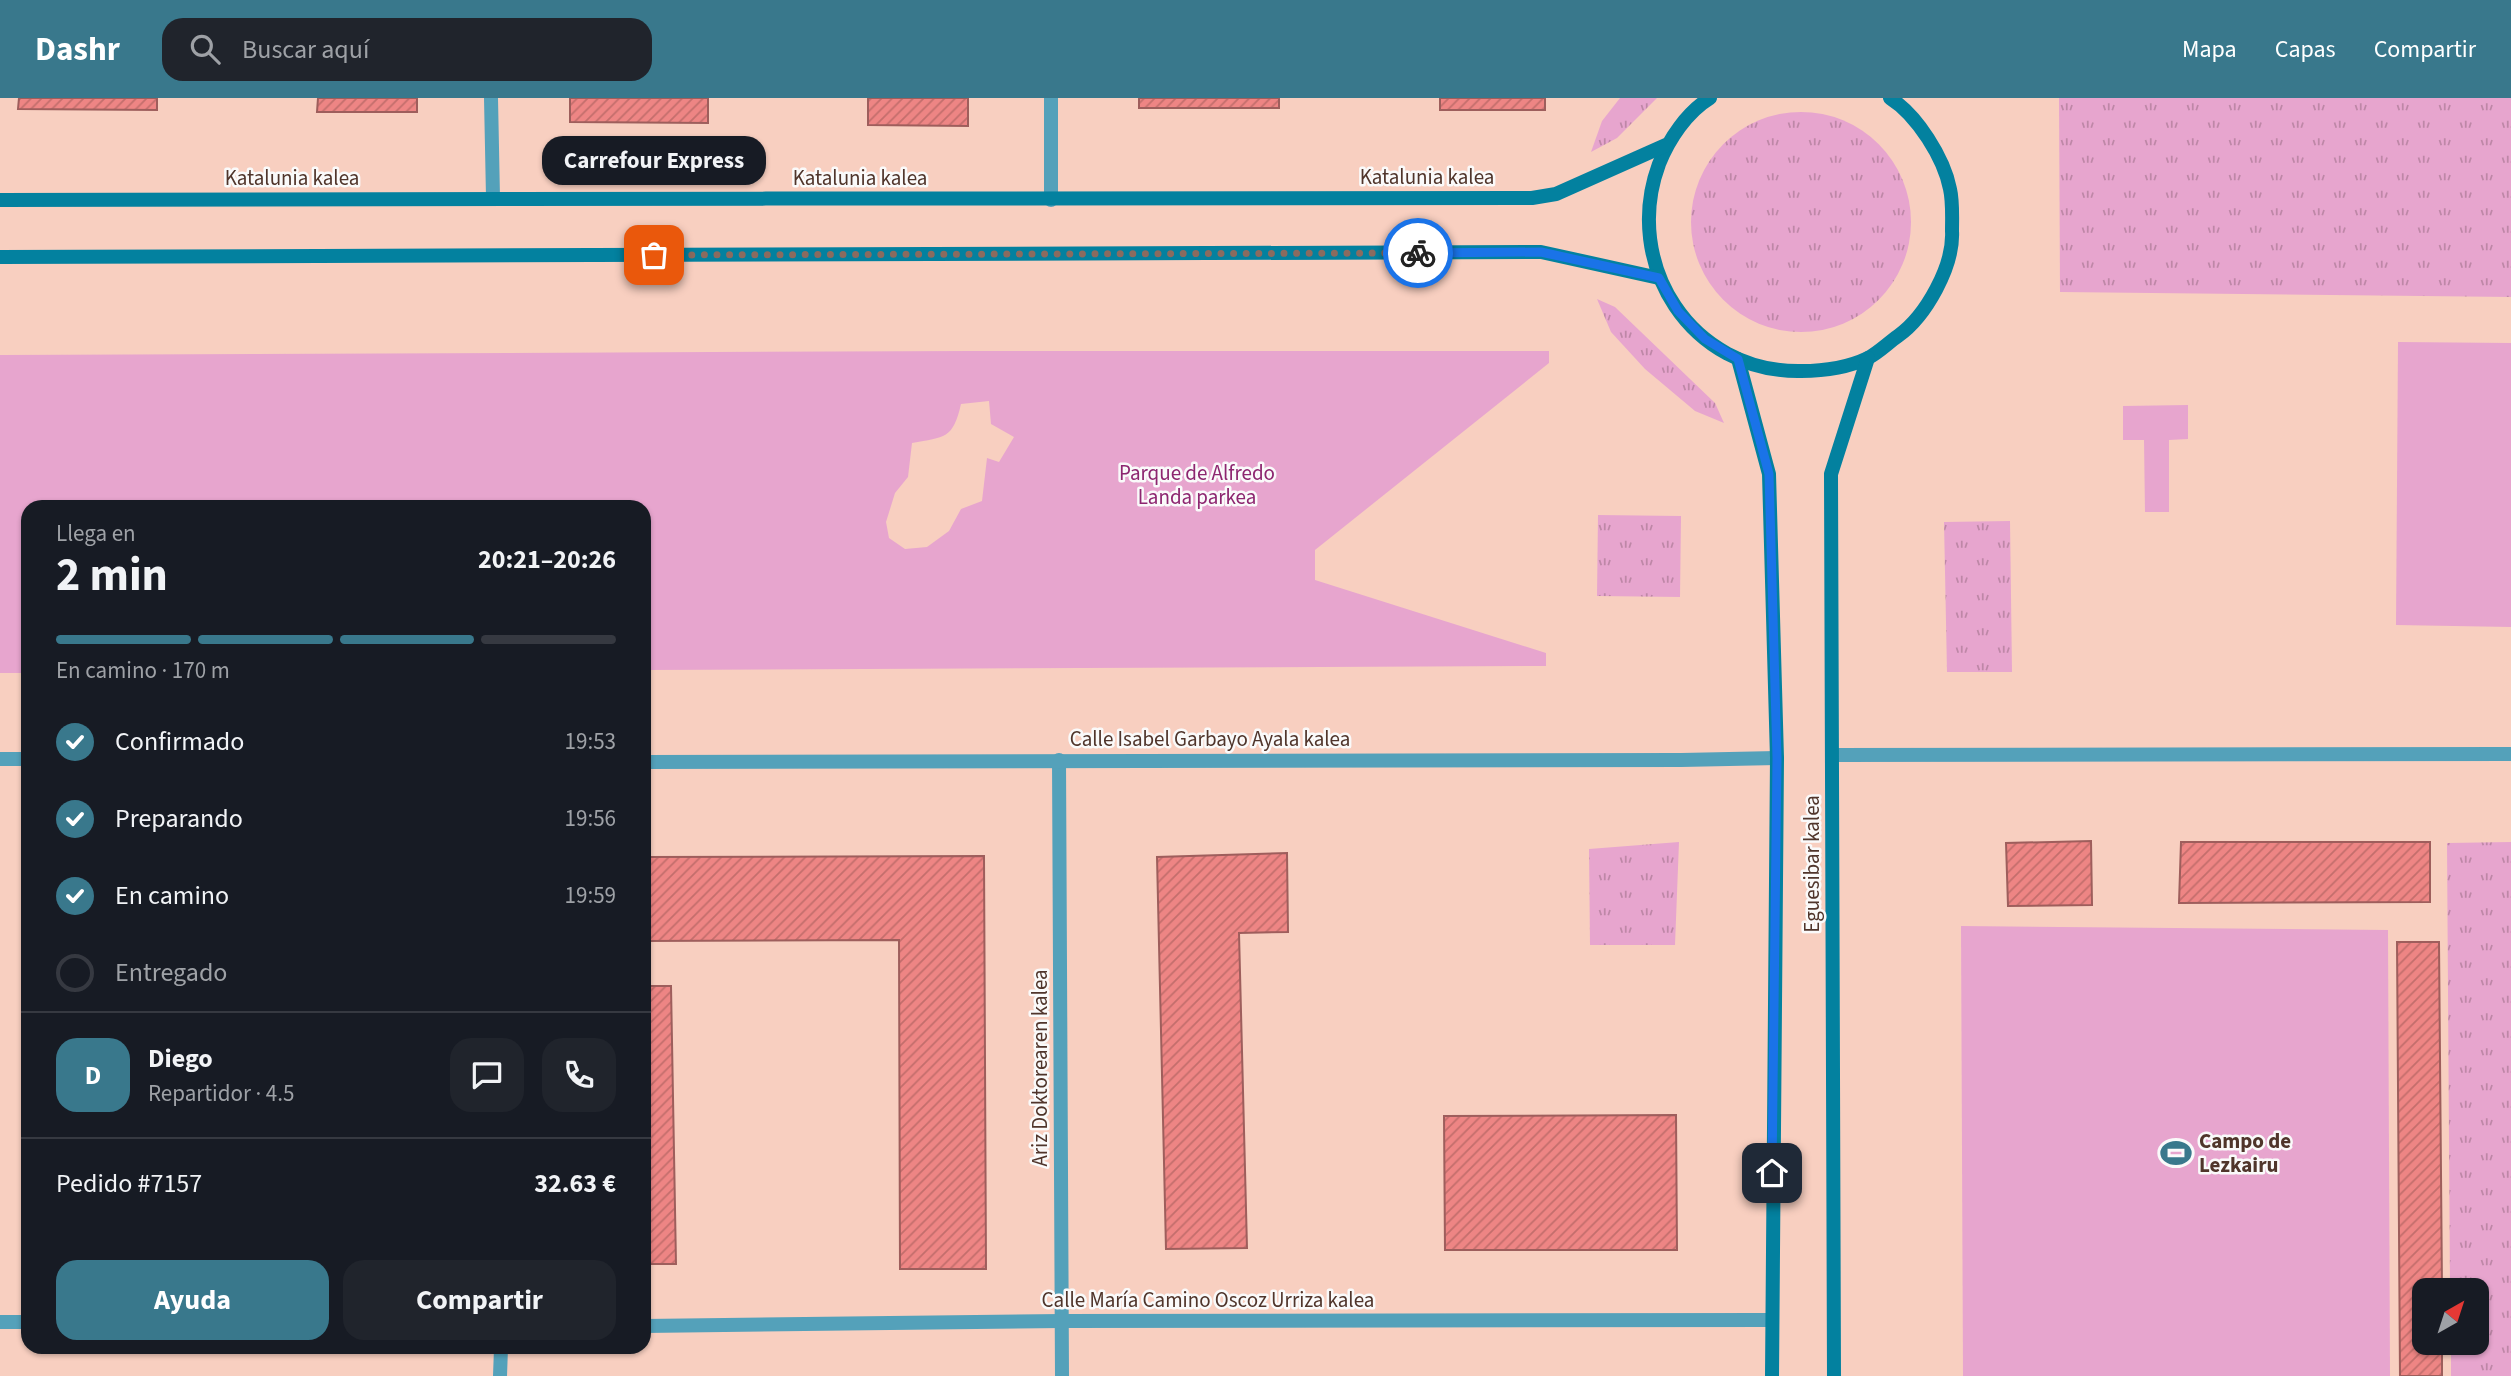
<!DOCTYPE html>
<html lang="es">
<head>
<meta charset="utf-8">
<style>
	body { margin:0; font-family:"Source Sans 3",sans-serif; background:#20242c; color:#f1f3f6; height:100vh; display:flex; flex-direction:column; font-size:26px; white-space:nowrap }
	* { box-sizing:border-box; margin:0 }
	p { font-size:23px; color:#9ea1a6 }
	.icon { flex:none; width:38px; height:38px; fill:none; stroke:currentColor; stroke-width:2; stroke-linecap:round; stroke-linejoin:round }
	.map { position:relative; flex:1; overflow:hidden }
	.drawer { position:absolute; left:21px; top:402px; width:630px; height:854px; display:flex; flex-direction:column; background:#171b24; border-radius:21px; box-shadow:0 2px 5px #0004 }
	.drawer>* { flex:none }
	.needle { width:46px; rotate:39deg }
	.buttons { position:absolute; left:2412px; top:1180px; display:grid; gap:14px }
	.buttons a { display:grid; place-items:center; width:77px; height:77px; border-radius:14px; background:#171b24; box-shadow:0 2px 5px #0004; font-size:35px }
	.pin { position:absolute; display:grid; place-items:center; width:60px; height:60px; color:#fff; margin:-30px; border-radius:14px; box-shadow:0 4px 10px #0006 }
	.courier { position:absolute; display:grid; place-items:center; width:70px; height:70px; margin:-35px; border:5px solid #1a73e8; border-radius:50%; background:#fff; color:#222; box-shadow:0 2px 9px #0007 }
	.bubble { position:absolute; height:49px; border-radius:21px; background:#171b24; box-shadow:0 2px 5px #0004; font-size:23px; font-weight:700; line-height:49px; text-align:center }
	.head em { font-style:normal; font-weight:700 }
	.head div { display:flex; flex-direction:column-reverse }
	.head { display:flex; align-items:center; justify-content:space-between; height:119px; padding:0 35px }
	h1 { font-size:46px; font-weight:700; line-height:52px }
	.bar { display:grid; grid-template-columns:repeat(4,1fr); gap:10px 7px; align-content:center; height:84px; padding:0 35px }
	.bar i { height:9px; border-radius:5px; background:#363941 }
	.bar .current { background:#39788c }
	.bar p { grid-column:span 4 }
	.line { display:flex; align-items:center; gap:18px; padding:0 35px; border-top:2px solid #363941 }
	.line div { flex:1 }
	.round { display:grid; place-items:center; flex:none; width:74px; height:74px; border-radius:21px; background:#20242c }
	ol { padding:0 35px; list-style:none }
	li { display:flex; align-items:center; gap:21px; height:77px }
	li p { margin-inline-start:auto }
	li .icon { padding:7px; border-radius:50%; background:#39788c; color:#fff; stroke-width:4 }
	li:last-child { color:#9ea1a6 }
	li i { width:38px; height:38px; border:4px solid #363941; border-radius:50% }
	.action { display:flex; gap:14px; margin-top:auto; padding:14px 35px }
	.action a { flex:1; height:80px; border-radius:21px; background:#39788c; color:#fff; font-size:28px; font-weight:700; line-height:80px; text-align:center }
	.action a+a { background:#20242c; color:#f1f3f6 }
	header { display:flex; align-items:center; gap:42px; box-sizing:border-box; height:98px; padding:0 35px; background:#39788c; color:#fff }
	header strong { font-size:33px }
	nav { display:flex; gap:38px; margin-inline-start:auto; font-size:24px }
	.search { width:490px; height:63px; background:#20242c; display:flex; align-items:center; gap:18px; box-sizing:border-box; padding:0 24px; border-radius:21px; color:#9ea1a6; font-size:26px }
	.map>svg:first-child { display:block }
	.grass { fill:url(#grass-tufts) }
	.green { fill:#e7a5ce; fill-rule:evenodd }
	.building { fill:url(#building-hatch); stroke:#9e5e5c; stroke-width:2 }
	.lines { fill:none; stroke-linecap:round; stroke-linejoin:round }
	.street { stroke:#54a1ba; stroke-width:14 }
	.secondary { stroke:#03819f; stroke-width:14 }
	.done { stroke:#8b6b5f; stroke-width:7; stroke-dasharray:0 12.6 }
	.route { stroke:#1a73e8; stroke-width:9 }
	.labels { text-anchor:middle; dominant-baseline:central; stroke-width:5; stroke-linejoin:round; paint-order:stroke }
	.street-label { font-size:21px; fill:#50352b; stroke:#fafafa }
	.park-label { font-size:21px; fill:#8d2670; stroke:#fafafa }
	.poi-label { font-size:21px; font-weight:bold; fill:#50352b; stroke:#fafafa; text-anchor:start }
</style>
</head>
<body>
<header>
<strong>Dashr</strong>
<div class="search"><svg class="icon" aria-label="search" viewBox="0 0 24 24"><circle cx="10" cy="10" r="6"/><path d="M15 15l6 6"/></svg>Buscar aquí</div>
<nav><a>Mapa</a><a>Capas</a><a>Compartir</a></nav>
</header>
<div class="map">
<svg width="2511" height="1278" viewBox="0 0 2511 1278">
	<defs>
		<pattern id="grass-tufts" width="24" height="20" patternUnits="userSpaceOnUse" patternTransform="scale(1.75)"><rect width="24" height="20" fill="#e7a5ce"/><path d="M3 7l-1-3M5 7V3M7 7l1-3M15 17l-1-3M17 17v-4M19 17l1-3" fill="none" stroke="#be87a7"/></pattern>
		<pattern id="building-hatch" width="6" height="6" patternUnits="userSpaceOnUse" patternTransform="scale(1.75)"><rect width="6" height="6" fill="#ee8584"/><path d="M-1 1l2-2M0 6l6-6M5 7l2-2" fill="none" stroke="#c36e6c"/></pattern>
	</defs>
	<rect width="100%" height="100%" fill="#f8cfc0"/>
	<!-- grass -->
	<g class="grass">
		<polygon points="1620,0 1657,0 1617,40 1591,54 1602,23"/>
		<polygon points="2059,0 2511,0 2511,199 2060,194"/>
		<circle cx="1801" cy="124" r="110"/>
		<polygon points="1597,201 1615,209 1715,305 1724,325 1695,313 1645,271 1611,234"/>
		<polygon points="1598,417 1681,418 1680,499 1597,498"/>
		<polygon points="2010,423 2012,574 1947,574 1944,424"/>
		<polygon points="1679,744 1675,847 1590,847 1589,751"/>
		<polygon points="2511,744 2511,1278 2451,1278 2451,1244 2476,1244 2476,1192 2450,1192 2447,745"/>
	</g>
	<!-- green -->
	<g class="green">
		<polygon points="2398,244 2511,245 2511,529 2396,527"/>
		<path d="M973,253H1549V265L1315,452V482L1546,555V568L644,572V410H28V575H0V257ZM989,303L991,326L1014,339L999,364L987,360L982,403L961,411L949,433L927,449L905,451L889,440L886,424L895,395L908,379L912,345C945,339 953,341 961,306Z"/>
		<polygon points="2188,307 2188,341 2169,342 2169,414 2145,414 2144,342 2123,342 2123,308"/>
		<polygon points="1961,828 2388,832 2390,1278 1963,1278"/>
	</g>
	<!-- building -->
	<g class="building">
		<polygon points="19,0 157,0 157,12 18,11"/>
		<polygon points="318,0 417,0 417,14 317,14"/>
		<polygon points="570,0 708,0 708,25 570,24"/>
		<polygon points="868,0 968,0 968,28 868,27"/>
		<rect x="1139" y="0" width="140" height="10"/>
		<rect x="1440" y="0" width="105" height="12"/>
		<polygon points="2091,743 2092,807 2008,808 2006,745"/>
		<polygon points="2181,744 2430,744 2430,804 2179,805"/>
		<polygon points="1287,755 1288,834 1239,835 1247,1150 1166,1151 1157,759"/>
		<polygon points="984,758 986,1171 900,1171 899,842 644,843 644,759"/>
		<polygon points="26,760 28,760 28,921 25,921"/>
		<polygon points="2397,844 2439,844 2442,1192 2424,1192 2424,1244 2442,1244 2442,1278 2400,1278"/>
		<polygon points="644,888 671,888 676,1166 644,1166"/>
		<polygon points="1676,1017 1677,1152 1445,1152 1444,1018"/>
	</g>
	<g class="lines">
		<!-- street -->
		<g class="street">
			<polyline points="491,0 493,99"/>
			<polyline points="1051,102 1051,0"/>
			<polyline points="1833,657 2511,656"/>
			<polyline points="0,661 28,661"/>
			<polyline points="1059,662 1062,1278"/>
			<polyline points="644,664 1681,662 1777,660"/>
			<polyline points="0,1224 28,1224"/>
			<polyline points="644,1228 1062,1223 1772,1222"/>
			<polyline points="500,1278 501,1250"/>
		</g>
		<!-- secondary -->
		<g class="secondary">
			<path d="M1710,0C1687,14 1669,41 1659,66C1622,166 1691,275 1801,273C1823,273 1847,270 1868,260C1878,255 1888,245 1898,238C1926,218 1954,168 1952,133C1952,120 1953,104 1950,91C1944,60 1917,17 1890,0"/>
			<path d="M0,102C511,99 1021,102 1532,100L1556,96L1666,47"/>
			<polyline points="0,159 1541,154 1659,180"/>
			<polyline points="1738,261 1769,376 1777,660 1772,1278"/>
			<polyline points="1834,1278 1831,376 1868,260"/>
		</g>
	</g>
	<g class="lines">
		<!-- done -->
		<polyline class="done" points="654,157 1418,155"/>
		<!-- route -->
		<polyline class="route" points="1418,155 1541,154 1659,180 1678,213 1705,241 1738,261 1769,376 1777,660 1772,1075"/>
	</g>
	<!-- icons -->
	<defs>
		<g id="stadium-bare" transform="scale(2.415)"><path d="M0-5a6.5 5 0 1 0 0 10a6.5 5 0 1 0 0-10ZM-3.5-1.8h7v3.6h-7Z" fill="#39788c" stroke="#fafafa" stroke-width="2.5" paint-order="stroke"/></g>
	</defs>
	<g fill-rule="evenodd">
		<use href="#stadium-bare" x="2176" y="1055"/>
	</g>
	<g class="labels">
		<!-- street labels -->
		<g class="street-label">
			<text x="1427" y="79">Katalunia kalea</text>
			<text x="292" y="80">Katalunia kalea</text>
			<text x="860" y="80">Katalunia kalea</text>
			<text x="1210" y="641">Calle Isabel Garbayo Ayala kalea</text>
			<text transform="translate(1812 766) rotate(-90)">Eguesibar kalea</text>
			<text transform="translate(1040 970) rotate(-90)">Ariz Doktorearen kalea</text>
			<text x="1208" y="1202">Calle María Camino Oscoz Urriza kalea</text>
		</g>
		<!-- park labels -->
		<g class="park-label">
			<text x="1197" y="375">Parque de Alfredo<tspan x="1197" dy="24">Landa parkea</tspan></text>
		</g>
		<!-- poi labels -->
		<g class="poi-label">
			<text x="2199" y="1043">Campo de<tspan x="2199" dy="24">Lezkairu</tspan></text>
		</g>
	</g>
</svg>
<div class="buttons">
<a><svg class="needle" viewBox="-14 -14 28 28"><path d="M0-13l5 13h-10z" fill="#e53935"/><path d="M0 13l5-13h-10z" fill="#9ea1a6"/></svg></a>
</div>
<div class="pin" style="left:654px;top:157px;background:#ea580c"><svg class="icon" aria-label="bag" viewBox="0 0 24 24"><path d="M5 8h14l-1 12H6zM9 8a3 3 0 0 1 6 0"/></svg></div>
<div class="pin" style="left:1772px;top:1075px;background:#1f2937"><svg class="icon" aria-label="home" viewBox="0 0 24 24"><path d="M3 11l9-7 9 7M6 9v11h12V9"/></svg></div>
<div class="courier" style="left:1418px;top:155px"><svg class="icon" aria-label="bike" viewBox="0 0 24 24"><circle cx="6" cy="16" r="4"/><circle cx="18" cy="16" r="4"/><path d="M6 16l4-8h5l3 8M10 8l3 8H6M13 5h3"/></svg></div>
<div class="bubble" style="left:542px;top:38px;width:224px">Carrefour Express</div>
<section class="drawer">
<div class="head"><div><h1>2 min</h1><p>Llega en</p></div><em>20:21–20:26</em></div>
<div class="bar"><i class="current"></i><i class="current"></i><i class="current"></i><i></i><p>En camino · 170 m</p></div>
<ol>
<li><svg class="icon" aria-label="check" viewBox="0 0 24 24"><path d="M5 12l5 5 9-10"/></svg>Confirmado<p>19:53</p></li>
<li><svg class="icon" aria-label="check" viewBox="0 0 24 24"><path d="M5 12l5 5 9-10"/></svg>Preparando<p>19:56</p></li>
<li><svg class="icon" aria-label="check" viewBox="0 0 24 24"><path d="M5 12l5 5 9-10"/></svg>En camino<p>19:59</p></li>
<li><i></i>Entregado</li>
</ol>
<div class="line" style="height:126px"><b class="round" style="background:#39788c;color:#fff">D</b><div><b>Diego</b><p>Repartidor · 4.5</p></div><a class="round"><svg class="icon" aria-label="chat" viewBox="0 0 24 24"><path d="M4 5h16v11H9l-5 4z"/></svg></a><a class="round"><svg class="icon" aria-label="phone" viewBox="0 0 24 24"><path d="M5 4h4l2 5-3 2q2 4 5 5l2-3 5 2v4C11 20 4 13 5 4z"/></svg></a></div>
<div class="line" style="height:91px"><div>Pedido #7157</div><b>32.63 €</b></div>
<div class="action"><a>Ayuda</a><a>Compartir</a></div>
</section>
</div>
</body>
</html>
